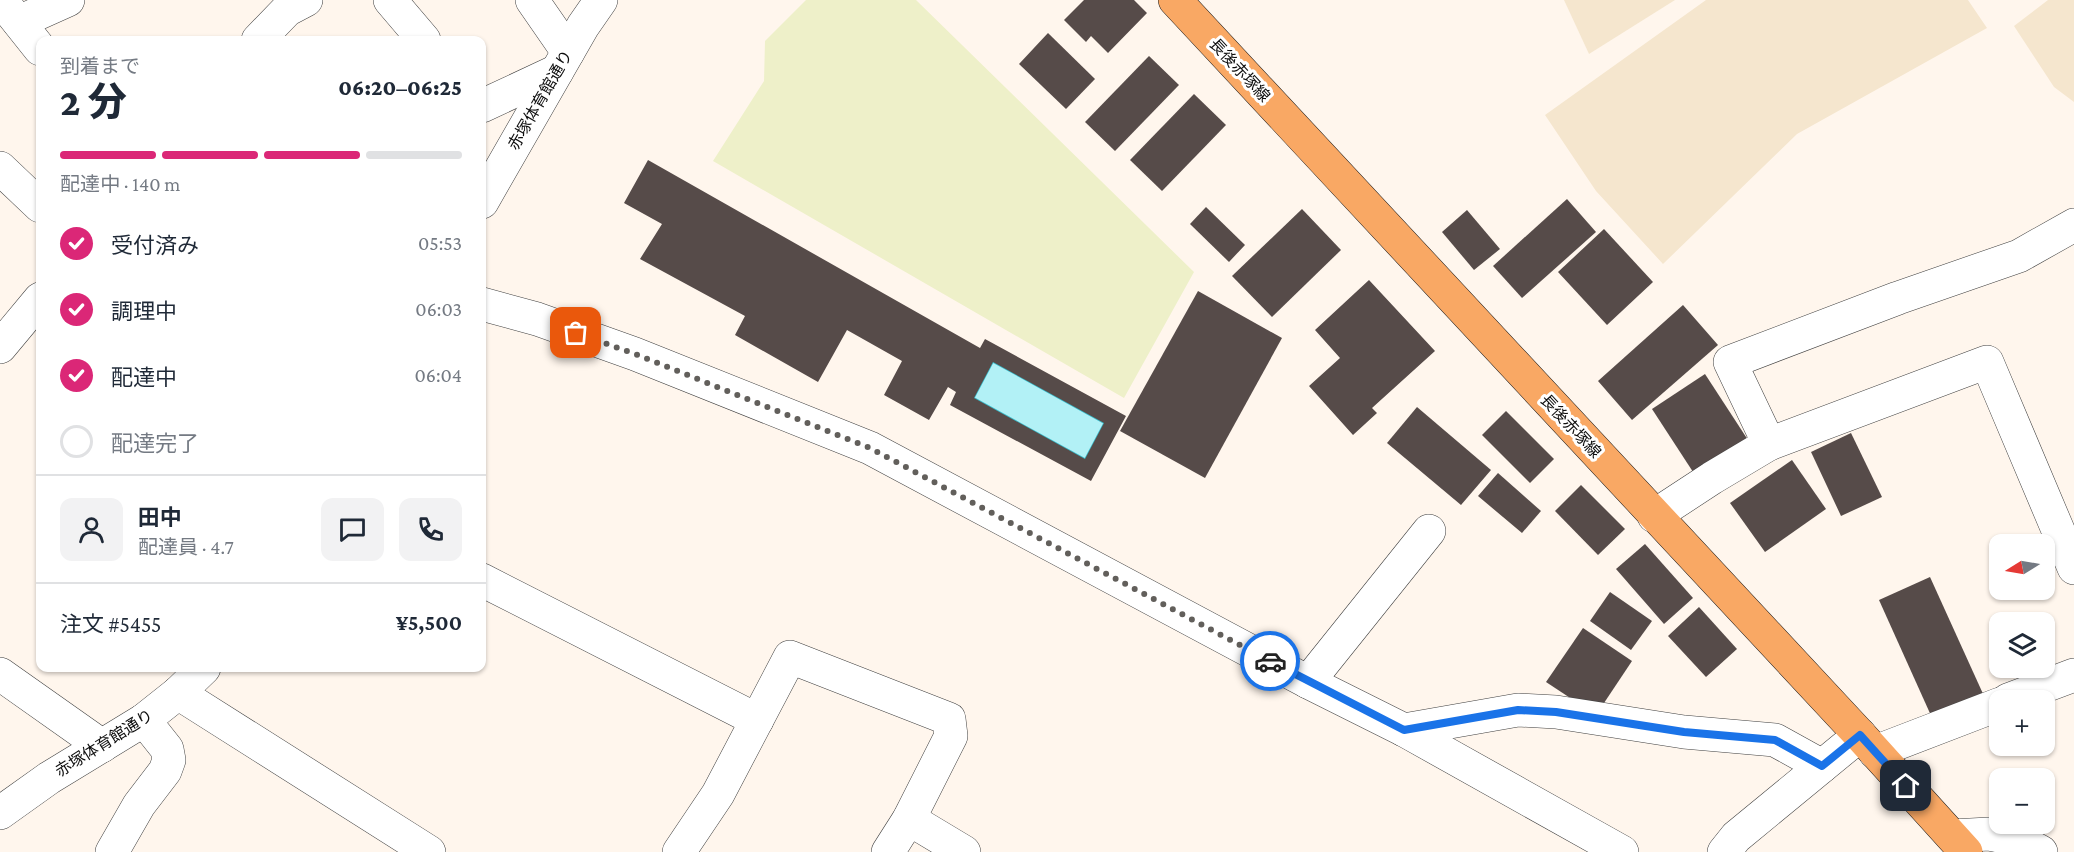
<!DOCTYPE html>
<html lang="ja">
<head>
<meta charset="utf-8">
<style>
	body { margin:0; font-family:"Crimson Pro","Noto Sans JP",serif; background:#f2f2f3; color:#1f2937; height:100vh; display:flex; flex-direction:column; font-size:22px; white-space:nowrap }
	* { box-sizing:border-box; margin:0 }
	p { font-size:20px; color:#747a83 }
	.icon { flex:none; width:33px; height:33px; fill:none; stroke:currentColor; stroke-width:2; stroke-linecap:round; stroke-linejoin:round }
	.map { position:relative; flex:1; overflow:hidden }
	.panel { position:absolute; left:36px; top:36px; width:450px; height:636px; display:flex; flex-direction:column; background:#fff; border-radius:12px; box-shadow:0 2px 4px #0004 }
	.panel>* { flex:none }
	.needle { width:39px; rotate:259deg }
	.controls { position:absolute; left:1989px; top:534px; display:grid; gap:12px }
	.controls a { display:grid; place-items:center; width:66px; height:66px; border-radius:12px; background:#fff; box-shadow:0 2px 4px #0004; font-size:30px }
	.pin { position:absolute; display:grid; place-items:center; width:51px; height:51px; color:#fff; margin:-26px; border-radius:12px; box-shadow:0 3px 9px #0006 }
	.courier { position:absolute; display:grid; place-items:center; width:60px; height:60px; margin:-30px; border:4px solid #1a73e8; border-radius:50%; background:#fff; color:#222; box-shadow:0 2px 8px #0007 }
	.summary em { font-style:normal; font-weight:800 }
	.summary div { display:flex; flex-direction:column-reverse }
	.summary { display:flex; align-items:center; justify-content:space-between; height:102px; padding:0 24px }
	h1 { font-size:39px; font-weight:800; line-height:45px }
	.bar { display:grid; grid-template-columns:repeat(4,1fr); gap:9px 6px; align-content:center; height:72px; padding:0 24px }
	.bar i { height:8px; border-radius:4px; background:#e0e1e3 }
	.bar .on { background:#db2777 }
	.bar p { grid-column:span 4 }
	.line { display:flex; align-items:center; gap:15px; padding:0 24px; border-top:2px solid #e0e1e3 }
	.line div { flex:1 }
	.round { display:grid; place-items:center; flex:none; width:63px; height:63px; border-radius:12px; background:#f2f2f3 }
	ol { padding:0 24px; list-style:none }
	li { display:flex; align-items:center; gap:18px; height:66px }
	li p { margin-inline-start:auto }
	li .icon { padding:6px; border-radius:50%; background:#db2777; color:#fff; stroke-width:4 }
	li:last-child { color:#747a83 }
	li i { width:33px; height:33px; border:3px solid #e0e1e3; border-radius:50% }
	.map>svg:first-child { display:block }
	.farmland { fill:#f5e6ce }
	.pitch { fill:#eef0c9 }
	.water { fill:#b2f1f6; stroke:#39becd; stroke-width:1.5 }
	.building { fill:#564b49; fill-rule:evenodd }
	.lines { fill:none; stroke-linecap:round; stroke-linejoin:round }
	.minor-casing { stroke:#404040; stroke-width:34 }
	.major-casing { stroke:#1e1e1e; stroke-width:34 }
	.minor { stroke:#fff; stroke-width:33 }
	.major { stroke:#f9a864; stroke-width:33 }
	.done { stroke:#625f5b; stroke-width:6; stroke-dasharray:0 10.8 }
	.route { stroke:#1a73e8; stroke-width:8 }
	.labels { text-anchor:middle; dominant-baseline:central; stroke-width:6; stroke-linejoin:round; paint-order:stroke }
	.street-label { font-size:16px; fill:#0d0d0d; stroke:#fff }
</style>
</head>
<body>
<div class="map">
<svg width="2074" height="852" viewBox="0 0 2074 852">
	<rect width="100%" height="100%" fill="#fff6ed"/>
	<!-- farmland -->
	<g class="farmland">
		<polygon points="1564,0 1675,0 1589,54"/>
		<polygon points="1706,0 1968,0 1987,28 1797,134 1663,264 1596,191 1545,115"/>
		<polygon points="2048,0 2074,0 2074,102 2054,87 2014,26"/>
	</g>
	<!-- pitch -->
	<polygon class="pitch" points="806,0 916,0 1194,272 1124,398 713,161 764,81 765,41"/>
	<!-- water -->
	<polygon class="water" points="993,362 1104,423 1085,459 974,398"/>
	<!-- building -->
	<g class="building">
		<polygon points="1084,0 1134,0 1147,13 1108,53 1091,36 1086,42 1064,20"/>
		<polygon points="1048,33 1095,79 1066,109 1019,64"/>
		<polygon points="1149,56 1179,85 1115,151 1085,122"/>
		<polygon points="1194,94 1226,125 1162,191 1130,160"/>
		<path d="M648,160L980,348L985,339L1126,416L1091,481L950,405L956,392L948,387L929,420L884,395L902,361L847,330L818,382L735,335L745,316L640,259L662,224L624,203ZM993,362L1104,423L1085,459L974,398Z"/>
		<polygon points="1567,199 1596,232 1522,298 1493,266"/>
		<polygon points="1206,207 1245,245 1229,262 1190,224"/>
		<polygon points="1302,209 1341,250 1272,317 1232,276"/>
		<polygon points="1467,210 1500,249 1474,270 1442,232"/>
		<polygon points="1604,229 1653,282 1607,325 1558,272"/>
		<polygon points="1369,280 1435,351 1372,408 1377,413 1353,435 1309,386 1340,358 1315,330"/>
		<polygon points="1198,291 1282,338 1205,478 1120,431"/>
		<polygon points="1683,305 1718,345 1632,420 1598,381"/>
		<polygon points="1705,374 1748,440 1695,475 1652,409"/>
		<polygon points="1417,407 1491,470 1461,505 1387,443"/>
		<polygon points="1506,411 1554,459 1530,483 1482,435"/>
		<polygon points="1851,433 1882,497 1841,516 1811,452"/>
		<polygon points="1792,460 1826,509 1765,552 1730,503"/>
		<polygon points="1498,473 1541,511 1522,533 1478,496"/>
		<polygon points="1581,485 1625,529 1598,555 1555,511"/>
		<polygon points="1645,544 1693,598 1664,624 1616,569"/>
		<polygon points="1930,577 1984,696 1933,720 1879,600"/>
		<polygon points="1610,592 1652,621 1631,650 1590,621"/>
		<polygon points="1699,607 1737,649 1706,677 1668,636"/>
		<polygon points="1583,628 1632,661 1596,715 1546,682"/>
	</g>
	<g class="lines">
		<!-- minor casing -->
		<g class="minor-casing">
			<g id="minor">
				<polyline points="1,0 40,49"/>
				<polyline points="390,0 424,40"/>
				<polyline points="532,0 568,52"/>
				<polyline points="19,22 68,0"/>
				<polyline points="258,40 287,10 306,0"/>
				<polyline points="482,106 557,71"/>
				<polyline points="0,168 40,206"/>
				<polyline points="482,202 583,26 601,0"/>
				<polyline points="482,304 537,319 635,354 870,448 1308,682 1404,730 1622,852"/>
				<polyline points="0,347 40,299"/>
				<polyline points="1769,444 1730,362 1898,298 2019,256 2074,225"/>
				<polyline points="1654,516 1712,478 1769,444 1987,362 2074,568"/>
				<polyline points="482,580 757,720"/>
				<polyline points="0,674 102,746"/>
				<polyline points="1308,682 1429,531"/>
				<polyline points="178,693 429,852"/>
				<polyline points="2008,700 2074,675"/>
				<polyline points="1404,730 1518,710 1556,712 1684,732 1775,740 1822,766"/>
				<polyline points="1875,752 2000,704"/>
				<polyline points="0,813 49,778 144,720 178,693 204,668"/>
				<polyline points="909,819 964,852"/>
				<polyline points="1952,836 1989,834 2019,840 2041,852"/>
				<polyline points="112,852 139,805 165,771 169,760 167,749 144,720"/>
				<polyline points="679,852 718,794 790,657 949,719 951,736 909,819 888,852"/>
				<polyline points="1724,852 1736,837 1860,735"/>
			</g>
		</g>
		<!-- major casing -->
		<g class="major-casing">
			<polyline id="major" points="1175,0 1860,735 1966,852"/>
		</g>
		<!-- minor -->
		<use href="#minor" class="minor"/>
		<!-- major -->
		<use href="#major" class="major"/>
	</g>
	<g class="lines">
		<!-- done -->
		<polyline class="done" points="576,333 635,354 870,448 1270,661"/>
		<!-- route -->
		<polyline class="route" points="1270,661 1404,730 1518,710 1556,712 1684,732 1775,740 1822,766 1860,735 1906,786"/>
	</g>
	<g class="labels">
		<!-- street labels -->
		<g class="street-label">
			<text transform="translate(1240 70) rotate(47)">長後赤塚線</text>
			<text transform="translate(540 100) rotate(-60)">赤塚体育館通り</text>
			<text transform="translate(1571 426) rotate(47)">長後赤塚線</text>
			<text transform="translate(104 743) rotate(-32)">赤塚体育館通り</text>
		</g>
	</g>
</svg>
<div class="controls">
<a><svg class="needle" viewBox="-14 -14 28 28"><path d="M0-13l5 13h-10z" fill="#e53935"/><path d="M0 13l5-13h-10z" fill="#747a83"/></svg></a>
<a><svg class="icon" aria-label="layers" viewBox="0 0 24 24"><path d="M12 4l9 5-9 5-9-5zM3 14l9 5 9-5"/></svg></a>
<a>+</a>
<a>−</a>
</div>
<div class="pin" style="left:576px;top:333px;background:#ea580c"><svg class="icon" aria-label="bag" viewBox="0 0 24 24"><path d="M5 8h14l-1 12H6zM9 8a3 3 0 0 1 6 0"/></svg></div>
<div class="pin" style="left:1906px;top:786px;background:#1f2937"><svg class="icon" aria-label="home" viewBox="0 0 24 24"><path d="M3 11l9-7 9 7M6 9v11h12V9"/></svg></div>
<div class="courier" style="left:1270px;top:661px"><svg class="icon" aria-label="car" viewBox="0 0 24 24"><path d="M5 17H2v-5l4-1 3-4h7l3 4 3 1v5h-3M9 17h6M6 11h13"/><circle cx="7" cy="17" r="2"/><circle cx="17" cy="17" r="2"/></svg></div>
<section class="panel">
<div class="summary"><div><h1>2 分</h1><p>到着まで</p></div><em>06:20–06:25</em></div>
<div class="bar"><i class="on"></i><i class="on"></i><i class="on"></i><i></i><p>配達中 · 140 m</p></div>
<ol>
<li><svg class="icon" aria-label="check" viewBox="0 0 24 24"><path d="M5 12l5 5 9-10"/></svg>受付済み<p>05:53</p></li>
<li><svg class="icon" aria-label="check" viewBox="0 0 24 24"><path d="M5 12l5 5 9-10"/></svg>調理中<p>06:03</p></li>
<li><svg class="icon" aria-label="check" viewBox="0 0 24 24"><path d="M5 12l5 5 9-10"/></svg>配達中<p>06:04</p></li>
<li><i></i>配達完了</li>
</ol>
<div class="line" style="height:108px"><a class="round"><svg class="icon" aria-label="person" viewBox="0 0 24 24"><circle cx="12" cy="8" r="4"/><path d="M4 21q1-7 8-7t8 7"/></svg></a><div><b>田中</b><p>配達員 · 4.7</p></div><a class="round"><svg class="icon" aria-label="chat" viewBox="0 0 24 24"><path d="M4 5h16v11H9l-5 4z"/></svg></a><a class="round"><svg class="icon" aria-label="phone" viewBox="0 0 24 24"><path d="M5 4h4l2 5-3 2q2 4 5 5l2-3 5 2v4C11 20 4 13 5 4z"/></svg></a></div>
<div class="line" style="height:78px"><div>注文 #5455</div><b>¥5,500</b></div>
</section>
</div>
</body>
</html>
